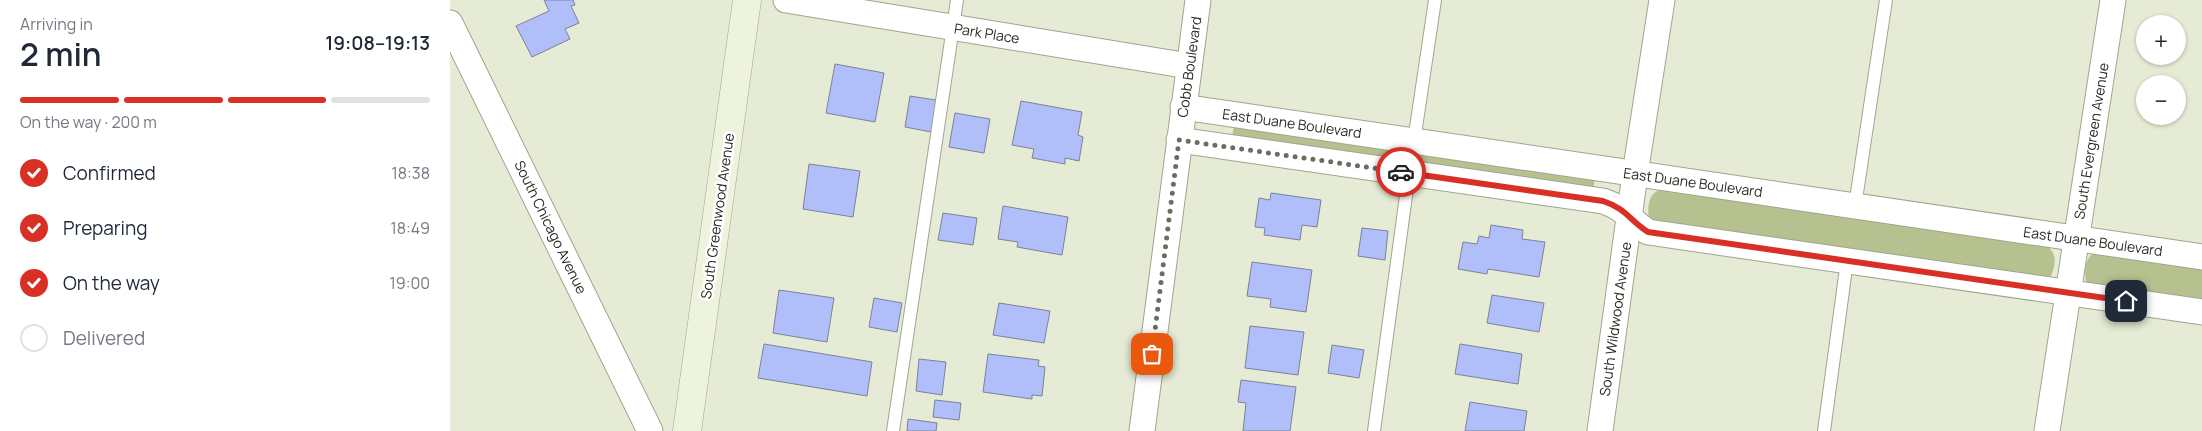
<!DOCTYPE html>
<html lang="en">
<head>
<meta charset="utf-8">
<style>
	body { margin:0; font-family:Manrope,sans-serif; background:#f2f2f3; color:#1f2937; height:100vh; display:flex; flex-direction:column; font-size:19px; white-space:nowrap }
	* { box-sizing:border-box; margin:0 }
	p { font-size:16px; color:#747a83 }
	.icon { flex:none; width:28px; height:28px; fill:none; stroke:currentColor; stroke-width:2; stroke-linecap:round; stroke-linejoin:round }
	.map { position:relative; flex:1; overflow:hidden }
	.details { display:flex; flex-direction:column; background:#fff; width:450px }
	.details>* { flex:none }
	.buttons { position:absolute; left:1686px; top:15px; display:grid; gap:10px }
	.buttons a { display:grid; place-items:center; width:50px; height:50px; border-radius:50%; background:#fff; box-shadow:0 1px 4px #0004; font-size:25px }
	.pin { position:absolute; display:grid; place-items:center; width:42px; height:42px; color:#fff; margin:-21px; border-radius:10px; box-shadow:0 2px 8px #0006 }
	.courier { position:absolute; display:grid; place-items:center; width:50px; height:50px; margin:-25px; border:4px solid #d93025; border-radius:50%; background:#fff; color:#222; box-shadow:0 1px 6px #0007 }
	.headline em { font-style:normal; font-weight:600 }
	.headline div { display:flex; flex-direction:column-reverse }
	.headline { display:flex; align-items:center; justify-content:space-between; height:85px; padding:0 20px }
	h1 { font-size:32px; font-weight:600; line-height:38px }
	.bar { display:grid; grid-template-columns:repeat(4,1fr); gap:8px 5px; align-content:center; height:60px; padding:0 20px }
	.bar i { height:6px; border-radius:4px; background:#e0e1e3 }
	.bar .selected { background:#d93025 }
	.bar p { grid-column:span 4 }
	ol { padding:0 20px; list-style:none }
	li { display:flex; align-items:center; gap:15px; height:55px }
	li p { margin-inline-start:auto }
	li .icon { padding:5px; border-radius:50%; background:#d93025; color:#fff; stroke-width:4 }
	li:last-child { color:#747a83 }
	li i { width:28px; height:28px; border:2px solid #e0e1e3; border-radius:50% }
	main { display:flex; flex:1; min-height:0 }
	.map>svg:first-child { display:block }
	.green { fill:#b6c190 }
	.building { fill:#b0befa; stroke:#7d8297 }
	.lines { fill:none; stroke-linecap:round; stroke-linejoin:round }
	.lane-casing { stroke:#a0a58f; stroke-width:14 }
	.street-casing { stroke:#a0a58f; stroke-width:27 }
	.secondary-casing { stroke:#a0a58f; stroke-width:29 }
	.lane { stroke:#fff; stroke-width:12 }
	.street { stroke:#fff; stroke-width:25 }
	.secondary { stroke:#eef3de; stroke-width:28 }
	.done { stroke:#6a6e60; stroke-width:5; stroke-dasharray:0 9 }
	.route { stroke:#d93025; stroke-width:6 }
	.labels { text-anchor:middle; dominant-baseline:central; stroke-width:5; stroke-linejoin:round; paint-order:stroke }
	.street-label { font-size:14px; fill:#282a22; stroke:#fff }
</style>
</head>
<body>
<main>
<section class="details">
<div class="headline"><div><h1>2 min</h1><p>Arriving in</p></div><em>19:08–19:13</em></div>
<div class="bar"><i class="selected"></i><i class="selected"></i><i class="selected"></i><i></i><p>On the way · 200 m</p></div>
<ol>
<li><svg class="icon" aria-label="check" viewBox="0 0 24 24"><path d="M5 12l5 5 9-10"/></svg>Confirmed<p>18:38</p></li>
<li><svg class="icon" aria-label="check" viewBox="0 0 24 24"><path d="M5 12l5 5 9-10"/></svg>Preparing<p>18:49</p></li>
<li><svg class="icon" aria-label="check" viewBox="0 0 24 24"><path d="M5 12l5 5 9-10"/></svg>On the way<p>19:00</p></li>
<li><i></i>Delivered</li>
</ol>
</section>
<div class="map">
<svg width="1752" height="431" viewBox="0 0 1752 431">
	<rect width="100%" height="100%" fill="#e5ebd4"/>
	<!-- green -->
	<g class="green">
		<polygon points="784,125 1145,178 1143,191 782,138"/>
		<path d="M1210,190L1597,246C1607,254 1606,264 1601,276L1597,277L1199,220C1197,209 1198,193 1210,190Z"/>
		<path d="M1647,252L1752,267V301L1641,285L1636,282C1634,271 1635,255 1647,252Z"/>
	</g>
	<!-- building -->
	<g class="building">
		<polygon points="94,0 123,0 125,5 121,6 129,23 115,29 120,39 82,57 66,26 99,11"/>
		<polygon points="385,64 434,73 425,122 376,113"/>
		<polygon points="460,96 486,100 481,132 455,127"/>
		<polygon points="571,101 632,112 628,135 633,137 629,161 615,158 615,164 582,158 584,149 562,145"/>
		<polygon points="505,113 540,119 534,153 499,147"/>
		<polygon points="359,164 410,171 403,217 353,209"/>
		<polygon points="821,193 871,200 867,227 852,225 850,240 814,235 815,228 805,227 809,198 820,200"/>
		<polygon points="553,206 618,217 612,255 567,247 568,242 548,239"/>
		<polygon points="493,213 527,218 523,245 488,240"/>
		<polygon points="1041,225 1073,230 1072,239 1095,242 1089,277 1038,269 1037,274 1008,269 1013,242 1027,244 1029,236 1039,238"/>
		<polygon points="912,228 938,231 935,260 908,256"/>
		<polygon points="802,262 862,270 856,312 820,307 821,299 797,296"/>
		<polygon points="329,290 384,298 377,342 323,333"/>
		<polygon points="1042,295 1094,303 1089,332 1037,323"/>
		<polygon points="424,298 452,303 447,332 419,327"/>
		<polygon points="549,303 600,311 594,343 543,335"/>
		<polygon points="800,326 854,332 848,375 795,368"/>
		<polygon points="314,344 422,362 417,396 308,378"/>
		<polygon points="1010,344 1072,354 1068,384 1005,374"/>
		<polygon points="882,345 914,350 909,378 878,373"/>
		<polygon points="538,354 589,360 588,366 595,367 592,396 582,395 582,399 533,392"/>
		<polygon points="469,359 496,362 492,395 466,391"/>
		<polygon points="791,380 846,387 840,431 793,431 796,403 788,402"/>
		<polygon points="485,400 511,403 509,420 483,417"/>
		<polygon points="1020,402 1077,411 1074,431 1015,431"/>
		<polygon points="458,419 487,423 486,431 457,431"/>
	</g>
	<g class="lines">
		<!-- lane casing -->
		<g class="lane-casing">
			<g id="lane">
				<polyline points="964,141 985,0"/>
				<polyline points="1405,206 1436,0"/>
				<polyline points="443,431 507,0"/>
				<polyline points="924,431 959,174"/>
				<polyline points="1374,431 1397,261"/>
			</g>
		</g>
		<!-- street casing -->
		<g class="street-casing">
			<g id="street">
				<polyline points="336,0 739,66"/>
				<polyline points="0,23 200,431"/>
				<polyline points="733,107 1752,257"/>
				<path d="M729,140L1153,201C1177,209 1179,220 1198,232L1752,312"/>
				<polyline points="692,431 748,0"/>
				<polyline points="1150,431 1185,174 1212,0"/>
				<polyline points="1597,431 1663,0"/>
			</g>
		</g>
		<!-- secondary casing -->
		<g class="secondary-casing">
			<polyline id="secondary" points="237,431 297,0"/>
		</g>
		<!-- lane -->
		<use href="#lane" class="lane"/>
		<!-- street -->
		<use href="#street" class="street"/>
		<!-- secondary -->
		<use href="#secondary" class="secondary"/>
	</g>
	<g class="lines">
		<!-- done -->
		<polyline class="done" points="702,354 729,140 951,172"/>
		<!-- route -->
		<path class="route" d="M951,172L1153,201C1177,209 1179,220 1198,232L1676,301"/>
	</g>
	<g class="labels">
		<!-- street labels -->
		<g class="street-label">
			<text transform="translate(537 33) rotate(9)">Park Place</text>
			<text transform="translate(739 67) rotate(-82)">Cobb Boulevard</text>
			<text transform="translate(842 123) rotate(8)">East Duane Boulevard</text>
			<text transform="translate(1641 141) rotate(-81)">South Evergreen Avenue</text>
			<text transform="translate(1243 182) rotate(8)">East Duane Boulevard</text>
			<text transform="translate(267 216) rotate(-82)">South Greenwood Avenue</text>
			<text transform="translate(101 227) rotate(64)">South Chicago Avenue</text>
			<text transform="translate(1643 241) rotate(8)">East Duane Boulevard</text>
			<text transform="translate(1165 319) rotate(-82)">South Wildwood Avenue</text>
		</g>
	</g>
</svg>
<div class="buttons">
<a>+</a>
<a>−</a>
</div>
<div class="pin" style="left:702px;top:354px;background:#ea580c"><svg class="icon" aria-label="bag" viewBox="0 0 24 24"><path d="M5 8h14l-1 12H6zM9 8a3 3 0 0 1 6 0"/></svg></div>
<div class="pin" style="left:1676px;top:301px;background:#1f2937"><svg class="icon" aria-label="home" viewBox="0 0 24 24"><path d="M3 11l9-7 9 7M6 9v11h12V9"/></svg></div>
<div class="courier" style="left:951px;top:172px"><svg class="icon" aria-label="car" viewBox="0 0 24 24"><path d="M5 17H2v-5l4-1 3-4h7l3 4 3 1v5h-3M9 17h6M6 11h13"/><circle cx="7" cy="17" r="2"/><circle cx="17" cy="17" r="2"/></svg></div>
</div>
</main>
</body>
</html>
